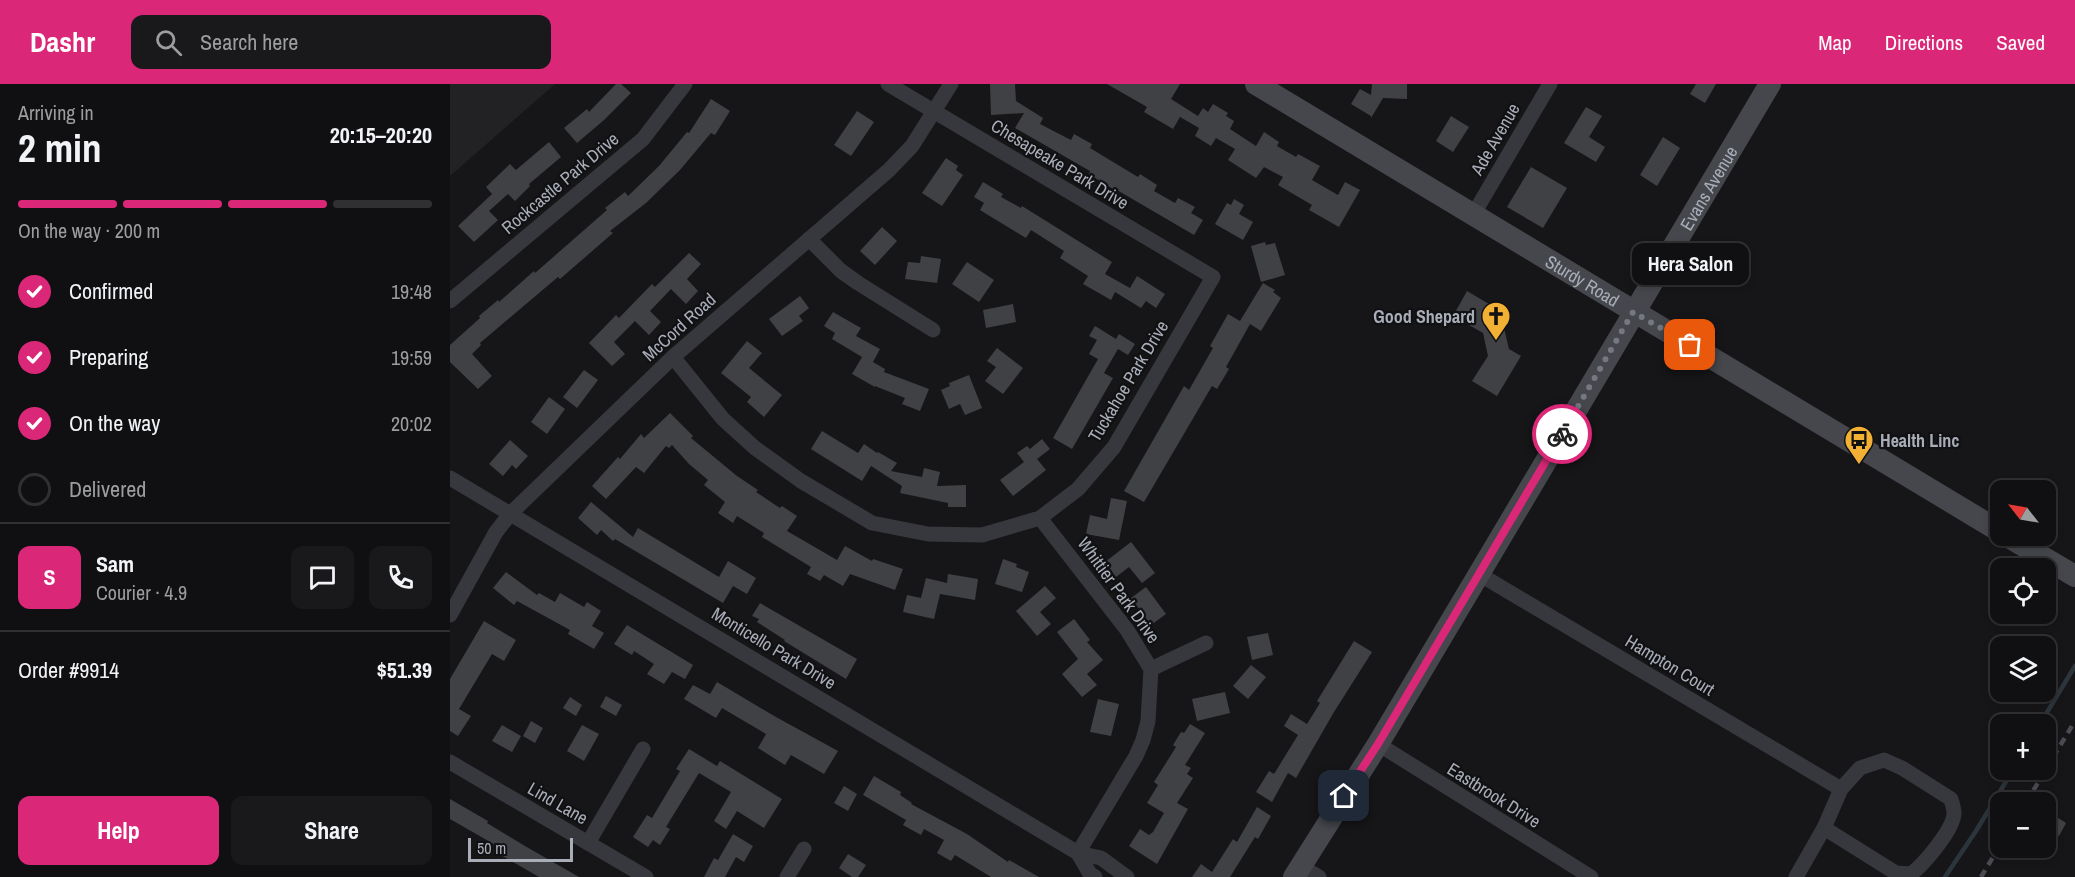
<!DOCTYPE html>
<html lang="en">
<head>
<meta charset="utf-8">
<style>
	body { margin:0; font-family:"Archivo Narrow",sans-serif; background:#19191b; color:#f1f3f6; height:100vh; display:flex; flex-direction:column; font-size:22px; white-space:nowrap }
	* { box-sizing:border-box; margin:0 }
	p { font-size:20px; color:#9c9d9f }
	.icon { flex:none; width:33px; height:33px; fill:none; stroke:currentColor; stroke-width:2; stroke-linecap:round; stroke-linejoin:round }
	.map { position:relative; flex:1; overflow:hidden }
	.drawer { display:flex; flex-direction:column; background:#101012; width:450px }
	.drawer>* { flex:none }
	.needle { width:39px; rotate:301deg }
	.controls { position:absolute; left:1540px; top:396px; display:grid; gap:12px }
	.controls a { display:grid; place-items:center; width:66px; height:66px; border-radius:12px; background:#101012; box-shadow:0 3px 9px #0003,0 0 0 2px #303032; font-size:30px }
	.scale { position:absolute; left:18px; bottom:15px; width:105px; box-sizing:border-box; padding-left:6px; border:3px solid #a8adb8; border-top:0; font-size:16px; line-height:21px; white-space:nowrap; color:#a8adb8; -webkit-text-stroke:4px #111113; paint-order:stroke }
	.pin { position:absolute; display:grid; place-items:center; width:51px; height:51px; color:#fff; margin:-26px; border-radius:12px; box-shadow:0 3px 9px #0006 }
	.courier { position:absolute; display:grid; place-items:center; width:60px; height:60px; margin:-30px; border:4px solid #db2777; border-radius:50%; background:#fff; color:#222; box-shadow:0 2px 8px #0007 }
	.bubble { position:absolute; height:42px; border-radius:12px; background:#101012; box-shadow:0 3px 9px #0003,0 0 0 2px #303032; font-size:20px; font-weight:800; line-height:42px; text-align:center }
	.overview em { font-style:normal; font-weight:800 }
	.overview div { display:flex; flex-direction:column-reverse }
	.overview { display:flex; align-items:center; justify-content:space-between; height:102px; padding:0 18px }
	h1 { font-size:39px; font-weight:800; line-height:45px }
	.bar { display:grid; grid-template-columns:repeat(4,1fr); gap:9px 6px; align-content:center; height:72px; padding:0 18px }
	.bar i { height:8px; border-radius:4px; background:#303032 }
	.bar .current { background:#db2777 }
	.bar p { grid-column:span 4 }
	.line { display:flex; align-items:center; gap:15px; padding:0 18px; border-top:2px solid #303032 }
	.line div { flex:1 }
	.round { display:grid; place-items:center; flex:none; width:63px; height:63px; border-radius:12px; background:#19191b }
	ol { padding:0 18px; list-style:none }
	li { display:flex; align-items:center; gap:18px; height:66px }
	li p { margin-inline-start:auto }
	li .icon { padding:6px; border-radius:50%; background:#db2777; color:#fff; stroke-width:4 }
	li:last-child { color:#9c9d9f }
	li i { width:33px; height:33px; border:3px solid #303032; border-radius:50% }
	.primary-button { display:flex; gap:12px; margin-top:auto; padding:12px 18px }
	.primary-button a { flex:1; height:69px; border-radius:12px; background:#db2777; color:#fff; font-size:24px; font-weight:800; line-height:69px; text-align:center }
	.primary-button a+a { background:#19191b; color:#f1f3f6 }
	header { display:flex; align-items:center; gap:36px; box-sizing:border-box; height:84px; padding:0 30px; background:#db2777; color:#fff }
	header strong { font-size:28px }
	nav { display:flex; gap:33px; margin-inline-start:auto; font-size:21px }
	.search { width:420px; height:54px; background:#19191b; display:flex; align-items:center; gap:15px; box-sizing:border-box; padding:0 21px; border-radius:12px; color:#9c9d9f; font-size:22px }
	main { display:flex; flex:1; min-height:0 }
	.map>svg:first-child { display:block }
	.built { fill:#222225 }
	.lines { fill:none; stroke-linecap:round; stroke-linejoin:round }
	.stream { stroke:#2c353c; stroke-width:4.5 }
	.building { fill:#404145 }
	.street { stroke:#37383d; stroke-width:15 }
	.secondary { stroke:#45474d; stroke-width:22 }
	.rail { stroke:#4a4c52; stroke-width:4.5; stroke-dasharray:8 6; stroke-linecap:butt }
	.done { stroke:#757880; stroke-width:6; stroke-dasharray:0 10.8 }
	.route { stroke:#db2777; stroke-width:8 }
	.labels { text-anchor:middle; dominant-baseline:central; stroke-width:4.5; stroke-linejoin:round; paint-order:stroke }
	.street-label { font-size:18px; fill:#a8adb8; stroke:#111113 }
	.poi-label { font-size:18px; font-weight:bold; fill:#a8adb8; stroke:#111113; text-anchor:end }
</style>
</head>
<body>
<header>
<strong>Dashr</strong>
<div class="search"><svg class="icon" aria-label="search" viewBox="0 0 24 24"><circle cx="10" cy="10" r="6"/><path d="M15 15l6 6"/></svg>Search here</div>
<nav><a>Map</a><a>Directions</a><a>Saved</a></nav>
</header>
<main>
<section class="drawer">
<div class="overview"><div><h1>2 min</h1><p>Arriving in</p></div><em>20:15–20:20</em></div>
<div class="bar"><i class="current"></i><i class="current"></i><i class="current"></i><i></i><p>On the way · 200 m</p></div>
<ol>
<li><svg class="icon" aria-label="check" viewBox="0 0 24 24"><path d="M5 12l5 5 9-10"/></svg>Confirmed<p>19:48</p></li>
<li><svg class="icon" aria-label="check" viewBox="0 0 24 24"><path d="M5 12l5 5 9-10"/></svg>Preparing<p>19:59</p></li>
<li><svg class="icon" aria-label="check" viewBox="0 0 24 24"><path d="M5 12l5 5 9-10"/></svg>On the way<p>20:02</p></li>
<li><i></i>Delivered</li>
</ol>
<div class="line" style="height:108px"><b class="round" style="background:#db2777;color:#fff">S</b><div><b>Sam</b><p>Courier · 4.9</p></div><a class="round"><svg class="icon" aria-label="chat" viewBox="0 0 24 24"><path d="M4 5h16v11H9l-5 4z"/></svg></a><a class="round"><svg class="icon" aria-label="phone" viewBox="0 0 24 24"><path d="M5 4h4l2 5-3 2q2 4 5 5l2-3 5 2v4C11 20 4 13 5 4z"/></svg></a></div>
<div class="line" style="height:78px"><div>Order #9914</div><b>$51.39</b></div>
<div class="primary-button"><a>Help</a><a>Share</a></div>
</section>
<div class="map">
<svg width="1625" height="793" viewBox="0 0 1625 793">
	<rect width="100%" height="100%" fill="#161618"/>
	<!-- built -->
	<polygon class="built" points="0,0 105,0 0,92"/>
	<g class="lines">
		<!-- stream -->
		<g class="stream">
			<polyline points="1590,640 1625,582"/>
			<polyline points="1495,793 1526,747 1563,686"/>
		</g>
	</g>
	<!-- building -->
	<g class="building">
		<polygon points="166,0 171,0 181,9 154,36 127,59 114,44 137,25 139,28"/>
		<polygon points="540,0 565,0 566,17 593,34 590,40 621,56 624,50 642,60 640,64 688,93 690,90 707,101 704,107 725,119 728,114 745,123 741,129 753,136 744,151 667,106 666,107 639,90 640,87 565,44 574,29 541,31"/>
		<polygon points="657,0 730,0 721,15 748,32 753,24 758,28 763,20 778,29 776,32 784,37 780,45 806,62 814,48 829,58 827,62 846,73 848,70 870,82 862,96 888,111 895,98 910,106 889,143 859,126 862,121 828,101 833,93 814,83 806,94 778,76 785,65 766,54 761,62 745,52 749,44 730,33 723,45 694,28 697,23"/>
		<polygon points="922,0 957,0 957,15 933,14 921,34 921,32 901,20 910,5 921,11"/>
		<polygon points="1246,0 1266,0 1255,19 1240,10"/>
		<polygon points="261,15 280,27 265,51 261,49 230,86 196,119 160,147 163,149 110,195 108,193 30,259 31,261 22,270 42,292 28,305 0,278 0,261 30,234 29,232 48,216 49,218 84,187 85,189 157,126 155,124 175,108 178,112 209,82 237,48 239,49"/>
		<polygon points="1136,23 1152,32 1139,53 1155,63 1146,78 1114,59"/>
		<polygon points="407,27 424,38 401,72 384,61"/>
		<polygon points="1001,32 1019,43 1003,68 986,57"/>
		<polygon points="1213,53 1230,64 1207,102 1190,91"/>
		<polygon points="99,58 111,73 79,100 80,102 65,117 58,110 39,127 48,136 24,158 8,142 42,110 36,103 60,80 66,86"/>
		<polygon points="496,74 508,82 506,86 513,91 492,122 472,109"/>
		<polygon points="1081,83 1117,104 1093,144 1057,123"/>
		<polygon points="533,98 553,110 551,113 571,124 572,122 662,178 655,190 680,204 687,192 715,210 706,224 696,217 691,224 665,208 661,216 633,200 638,192 610,174 614,167 581,146 576,154 530,126 534,119 524,113"/>
		<polygon points="784,115 794,121 789,130 803,138 793,156 765,140 777,119 781,121"/>
		<polygon points="432,143 447,157 425,181 410,167"/>
		<polygon points="815,158 816,161 825,159 835,191 811,198 801,162"/>
		<polygon points="239,169 251,180 237,195 248,207 236,220 221,205 200,227 211,238 199,251 185,237 164,258 175,270 162,282 139,259 166,231 169,234 202,200 205,203"/>
		<polygon points="471,172 491,175 487,199 455,195 458,178 470,179"/>
		<polygon points="517,178 544,196 529,218 502,200"/>
		<polygon points="813,199 825,206 823,208 831,214 811,247 800,240 776,283 779,285 767,305 762,302 694,418 674,407 734,302 739,306 763,264 760,262 778,230 790,237"/>
		<polygon points="1017,207 1061,233 1054,244 1059,265 1071,272 1047,312 1022,297 1038,272 1033,249 1003,232"/>
		<polygon points="350,212 359,224 349,232 353,237 332,252 319,235"/>
		<polygon points="563,220 566,238 536,244 533,226"/>
		<polygon points="383,228 411,244 406,252 430,265 423,278 435,285 434,288 479,305 470,327 452,320 455,314 425,302 425,303 402,290 412,273 382,255 385,249 374,242"/>
		<polygon points="645,242 666,255 669,250 685,260 678,271 668,265 654,289 663,294 622,365 603,354 648,275 639,270 647,256 639,252"/>
		<polygon points="297,257 312,269 299,284 332,311 314,333 297,318 301,313 271,289"/>
		<polygon points="547,264 573,284 553,310 535,297 546,283 537,277"/>
		<polygon points="134,286 148,296 127,324 113,313"/>
		<polygon points="519,291 532,324 515,331 510,320 499,325 491,306 500,302 499,299"/>
		<polygon points="99,313 115,325 97,350 81,338"/>
		<polygon points="220,329 243,352 241,354 287,392 308,406 306,408 330,424 332,422 347,432 337,447 387,476 395,462 422,477 423,475 453,485 445,506 400,490 393,502 374,491 370,497 357,490 361,483 312,453 314,449 287,432 283,439 268,429 275,418 254,401 258,396 239,380 222,361 219,364 216,362 194,389 186,383 156,415 142,402 168,373 170,375 191,350 194,354"/>
		<polygon points="372,347 408,369 414,360 427,369 428,368 447,379 441,387 472,393 474,384 490,388 487,402 516,401 516,423 498,423 498,419 450,409 452,402 421,382 412,397 361,365"/>
		<polygon points="592,355 600,365 587,375 596,386 563,412 550,396 574,378 567,369 577,362 580,365"/>
		<polygon points="60,356 78,372 66,385 62,381 53,392 39,380"/>
		<polygon points="661,414 677,417 669,456 636,450 640,431 657,435"/>
		<polygon points="141,418 183,453 188,444 269,493 278,477 306,494 297,510 283,502 273,519 165,455 163,457 151,446 147,451 128,434"/>
		<polygon points="681,458 705,489 692,499 679,483 666,493 655,478"/>
		<polygon points="553,475 567,480 566,483 579,488 572,508 545,500"/>
		<polygon points="56,488 87,511 89,509 105,518 110,509 134,523 137,518 151,527 142,542 154,549 144,565 118,550 120,546 67,517 64,521 43,504"/>
		<polygon points="498,490 528,495 525,516 490,510 484,535 453,528 457,511 471,514 476,494 497,499"/>
		<polygon points="595,502 606,514 590,528 601,540 587,552 566,527"/>
		<polygon points="696,503 716,530 701,541 681,514"/>
		<polygon points="310,519 407,575 396,595 334,557 335,556 307,538 309,535 302,532"/>
		<polygon points="624,535 640,556 637,558 653,576 637,590 647,601 632,613 612,590 628,575 607,548"/>
		<polygon points="34,537 66,556 54,577 42,570 9,625 21,632 8,652 0,647 0,595"/>
		<polygon points="177,541 243,581 235,595 222,588 214,600 197,590 204,580 184,567 182,571 164,560"/>
		<polygon points="818,549 823,571 802,576 797,553"/>
		<polygon points="904,557 922,568 884,628 846,694 838,689 822,718 806,708 819,687 824,690 848,651 834,642 841,630 857,640 870,619 867,617"/>
		<polygon points="801,581 816,593 798,615 783,602"/>
		<polygon points="267,598 326,633 388,667 374,690 341,671 335,681 308,664 316,650 272,624 266,634 234,615 243,601 260,610"/>
		<polygon points="775,608 780,629 747,637 742,615"/>
		<polygon points="156,612 172,621 166,632 150,623"/>
		<polygon points="120,613 132,621 126,632 113,624"/>
		<polygon points="648,615 669,620 661,652 640,648"/>
		<polygon points="81,637 93,644 85,659 73,652"/>
		<polygon points="740,640 755,649 735,681 741,684 737,690 743,694 727,719 738,725 707,780 679,762 690,745 699,751 703,748 714,729 697,719 708,701 704,698 726,663 723,661 731,648 734,649"/>
		<polygon points="52,641 71,652 62,668 42,657"/>
		<polygon points="132,641 149,650 134,677 117,667"/>
		<polygon points="239,665 267,682 270,677 332,715 314,744 287,727 276,745 264,737 281,708 249,689 216,743 220,745 210,761 203,756 198,763 183,753 197,731 202,734 230,687 226,685"/>
		<polygon points="424,692 451,708 450,711 462,719 461,720 517,750 558,778 559,776 589,793 541,793 505,771 501,777 487,769 494,756 474,745 471,751 453,741 456,736 413,711"/>
		<polygon points="394,702 407,710 398,727 384,719"/>
		<polygon points="0,715 38,737 37,739 75,762 129,793 89,793 44,767 47,762 0,735"/>
		<polygon points="807,723 821,732 808,755 805,753 780,793 742,793 751,780 762,788 783,755 787,758"/>
		<polygon points="1605,732 1616,739 1609,752 1598,745"/>
		<polygon points="283,750 303,762 294,778 286,773 275,793 254,793 264,774 268,776"/>
		<polygon points="398,770 416,781 408,793 402,793 389,784"/>
	</g>
	<g class="lines">
		<!-- street -->
		<g class="street">
			<polyline points="1023,131 1100,0"/>
			<polyline points="359,155 391,187 408,199 483,246"/>
			<polyline points="0,217 193,55 235,0"/>
			<polyline points="223,273 273,335 305,364 351,397 422,439 478,450 532,451 590,434 628,405 664,363 763,193 438,0"/>
			<polyline points="0,394 628,769 651,774 677,793"/>
			<polyline points="590,434 677,546 701,585 698,637 693,656 686,672 628,769"/>
			<polyline points="1029,490 1391,705"/>
			<polyline points="0,531 46,448 61,429 223,273 439,86 462,62 501,0"/>
			<polyline points="701,585 756,559"/>
			<polyline points="928,660 1141,793"/>
			<polyline points="0,678 196,793"/>
			<polyline points="138,759 193,665"/>
			<polyline points="628,769 640,790 645,793"/>
			<polyline points="850,782 869,793"/>
			<polyline points="337,793 354,765"/>
			<path d="M1346,793L1374,744L1391,705L1410,684L1434,676L1452,684L1501,715C1502,719 1504,725 1504,729C1504,745 1474,780 1461,790L1446,789L1374,744"/>
		</g>
		<!-- secondary -->
		<g class="secondary">
			<path id="s1" d="M806,0L1551,448"/>
			<polyline points="1557,452 1625,492"/>
			<path id="s2" d="M844,793L928,660L1320,0"/>
		</g>
		<!-- rail -->
		<g class="rail">
			<polyline points="1596,685 1625,637"/>
			<polyline points="1576,718 1596,686"/>
			<polyline points="1531,793 1551,760"/>
		</g>
	</g>
	<g class="lines">
		<!-- done -->
		<polyline class="done" points="1112,350 1183,228 1240,261"/>
		<!-- route -->
		<polyline class="route" points="894,712 928,660 1112,350"/>
	</g>
	<!-- icons -->
	<defs>
		<g id="church-pin" transform="scale(1.5)"><path d="M0 17L-7.5 6A9.5 9.5 0 1 1 7.5 6Z" fill="#f2b134" stroke="#111113"/><path d="M-1.2-6h2.4v3.5h3.3v2.4h-3.3V6h-2.4V-.1h-3.3v-2.4h3.3Z" fill="#111"/></g>
		<g id="bus-pin" transform="scale(1.5)"><path d="M0 17L-7.5 6A9.5 9.5 0 1 1 7.5 6Z" fill="#f2b134" stroke="#111113"/><path d="M-5-6H5V4H4V6H2V4H-2V6H-4V4H-5ZM-3.5-4V0h7V-4ZM-3.5 1.2v1.5H-2V1.2ZM2 1.2v1.5H3.5V1.2Z" fill="#111"/></g>
	</defs>
	<g fill-rule="evenodd">
		<use href="#church-pin" x="1046" y="232"/>
		<use href="#bus-pin" x="1409" y="356"/>
	</g>
	<g class="labels">
		<!-- street labels -->
		<g class="street-label">
			<text transform="translate(1045 55) rotate(-60)">Ade Avenue</text>
			<text transform="translate(610 80) rotate(31)">Chesapeake Park Drive</text>
			<text transform="translate(110 99) rotate(-40)">Rockcastle Park Drive</text>
			<text stroke="none"><textPath href="#s2" startOffset="804">Evans Avenue</textPath></text>
			<text stroke="none"><textPath href="#s1" startOffset="381">Sturdy Road</textPath></text>
			<text transform="translate(229 243) rotate(-42)">McCord Road</text>
			<text transform="translate(678 297) rotate(-59)">Tuckahoe Park Drive</text>
			<text transform="translate(669 506) rotate(54)">Whittier Park Drive</text>
			<text transform="translate(324 564) rotate(31)">Monticello Park Drive</text>
			<text transform="translate(1220 581) rotate(31)">Hampton Court</text>
			<text transform="translate(1044 711) rotate(32)">Eastbrook Drive</text>
			<text transform="translate(108 719) rotate(30)">Lind Lane</text>
		</g>
		<!-- poi labels -->
		<g class="poi-label">
			<text x="1025" y="232">Good Shepard</text>
			<text x="1430" y="356" text-anchor="start">Health Linc</text>
		</g>
	</g>
</svg>
<div class="controls">
<a><svg class="needle" viewBox="-14 -14 28 28"><path d="M0-13l5 13h-10z" fill="#e53935"/><path d="M0 13l5-13h-10z" fill="#9c9d9f"/></svg></a>
<a><svg class="icon" aria-label="locate" viewBox="0 0 24 24"><circle cx="12" cy="12" r="6"/><path d="M12 2v4M12 18v4M2 12h4M18 12h4"/></svg></a>
<a><svg class="icon" aria-label="layers" viewBox="0 0 24 24"><path d="M12 4l9 5-9 5-9-5zM3 14l9 5 9-5"/></svg></a>
<a>+</a>
<a>−</a>
</div>
<div class="scale">50 m</div>
<div class="pin" style="left:1240px;top:261px;background:#ea580c"><svg class="icon" aria-label="bag" viewBox="0 0 24 24"><path d="M5 8h14l-1 12H6zM9 8a3 3 0 0 1 6 0"/></svg></div>
<div class="pin" style="left:894px;top:712px;background:#1f2937"><svg class="icon" aria-label="home" viewBox="0 0 24 24"><path d="M3 11l9-7 9 7M6 9v11h12V9"/></svg></div>
<div class="courier" style="left:1112px;top:350px"><svg class="icon" aria-label="bike" viewBox="0 0 24 24"><circle cx="6" cy="16" r="4"/><circle cx="18" cy="16" r="4"/><path d="M6 16l4-8h5l3 8M10 8l3 8H6M13 5h3"/></svg></div>
<div class="bubble" style="left:1182px;top:159px;width:117px">Hera Salon</div>
</div>
</main>
</body>
</html>
